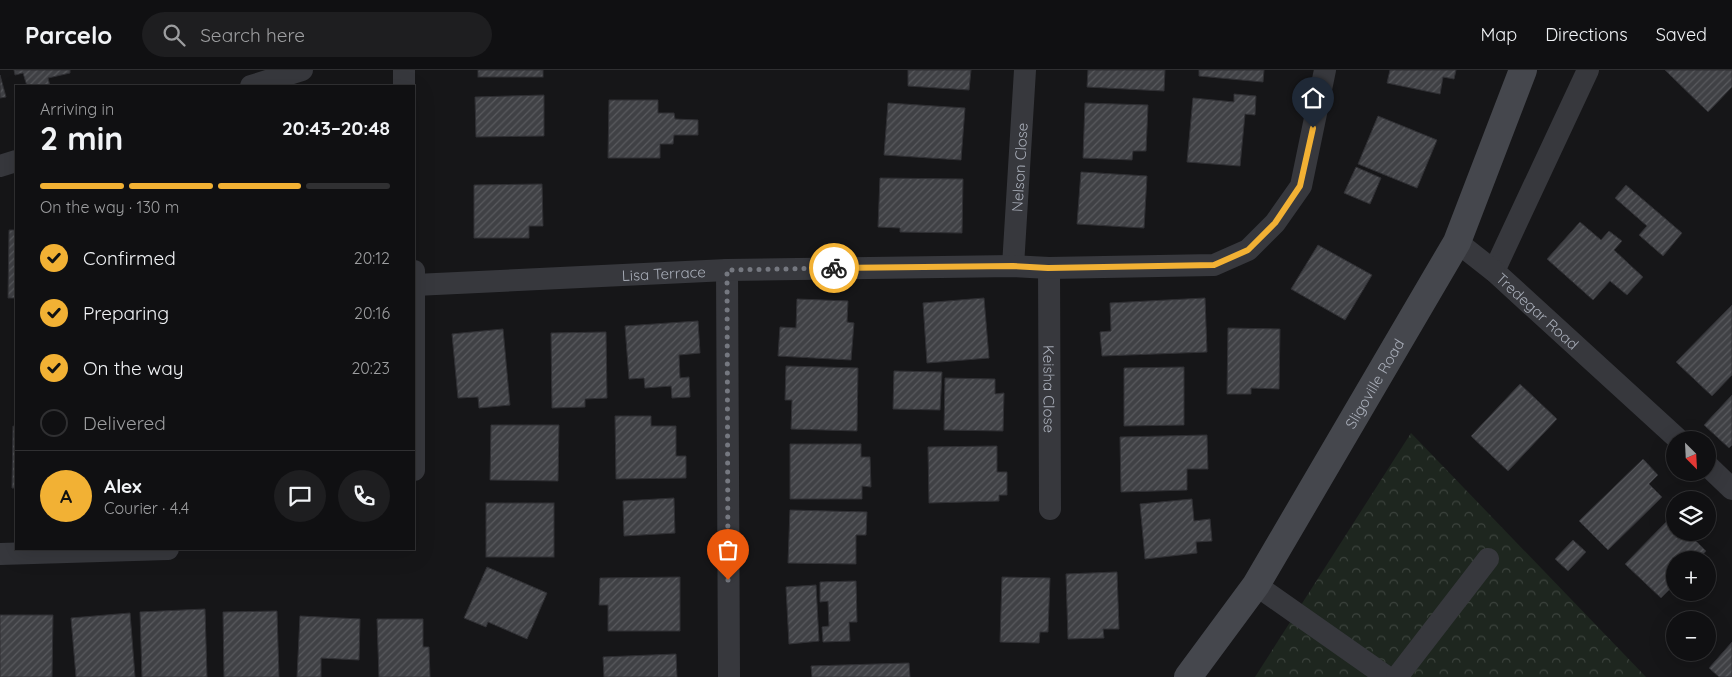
<!DOCTYPE html>
<html lang="en">
<head>
<meta charset="utf-8">
<style>
	body { margin:0; font-family:Quicksand,sans-serif; background:#1e1e20; color:#f1f3f6; height:100vh; display:flex; flex-direction:column; font-size:19px; white-space:nowrap }
	* { box-sizing:border-box; margin:0 }
	p { font-size:16px; color:#9c9d9f }
	.icon { flex:none; width:28px; height:28px; fill:none; stroke:currentColor; stroke-width:2; stroke-linecap:round; stroke-linejoin:round }
	.map { position:relative; flex:1; overflow:hidden }
	.sheet { position:absolute; left:15px; top:15px; width:400px; height:465px; display:flex; flex-direction:column; background:#101012; border-radius:0px; box-shadow:0 5px 20px #0002,0 0 0 1px #303032 }
	.sheet>* { flex:none }
	.needle { width:32px; rotate:156deg }
	.fabs { position:absolute; left:1666px; top:361px; display:grid; gap:10px }
	.fabs a { display:grid; place-items:center; width:50px; height:50px; border-radius:50%; background:#101012; box-shadow:0 5px 20px #0002,0 0 0 1px #303032; font-size:25px }
	.pin { position:absolute; display:grid; place-items:center; width:42px; height:42px; color:#fff; margin:-51px -21px; border-radius:50% 50% 50% 0; rotate:-45deg; box-shadow:0 0 5px #0007 }
	.pin .icon { rotate:45deg }
	.courier { position:absolute; display:grid; place-items:center; width:50px; height:50px; margin:-25px; border:4px solid #f2b134; border-radius:50%; background:#fff; color:#222; box-shadow:0 1px 6px #0007 }
	.overview em { font-style:normal; font-weight:800 }
	.overview div { display:flex; flex-direction:column-reverse }
	.overview { display:flex; align-items:center; justify-content:space-between; height:85px; padding:0 25px }
	h1 { font-size:32px; font-weight:800; line-height:38px }
	.bar { display:grid; grid-template-columns:repeat(4,1fr); gap:8px 5px; align-content:center; height:60px; padding:0 25px }
	.bar i { height:6px; border-radius:4px; background:#303032 }
	.bar .active { background:#f2b134 }
	.bar p { grid-column:span 4 }
	.line { display:flex; align-items:center; gap:12px; padding:0 25px; border-top:1px solid #303032 }
	.line div { flex:1 }
	.round { display:grid; place-items:center; flex:none; width:52px; height:52px; border-radius:26px; background:#1e1e20 }
	ol { padding:0 25px; list-style:none }
	li { display:flex; align-items:center; gap:15px; height:55px }
	li p { margin-inline-start:auto }
	li .icon { padding:5px; border-radius:50%; background:#f2b134; color:#111; stroke-width:4 }
	li:last-child { color:#9c9d9f }
	li i { width:28px; height:28px; border:2px solid #303032; border-radius:50% }
	header { display:flex; align-items:center; gap:30px; box-sizing:border-box; height:70px; padding:0 25px; background:#101012; border-bottom:1px solid #303032 }
	header strong { font-size:24px }
	nav { display:flex; gap:28px; margin-inline-start:auto; font-size:18px }
	.search { width:350px; height:45px; background:#1e1e20; display:flex; align-items:center; gap:12px; box-sizing:border-box; padding:0 18px; border-radius:28px; color:#9c9d9f; font-size:19px }
	.map>svg:first-child { display:block }
	.forest { fill:url(#forest-crowns) }
	.building { fill:url(#building-hatch); stroke:#303034 }
	.lines { fill:none; stroke-linecap:round; stroke-linejoin:round }
	.street { stroke:#37383d; stroke-width:22 }
	.secondary { stroke:#45474d; stroke-width:28 }
	.done { stroke:#757880; stroke-width:5; stroke-dasharray:0 9 }
	.route { stroke:#f2b134; stroke-width:6 }
	.labels { text-anchor:middle; dominant-baseline:central; stroke-width:5; stroke-linejoin:round; paint-order:stroke }
	.street-label { font-size:15px; fill:#a8adb8; stroke:#111113 }
</style>
</head>
<body>
<header>
<strong>Parcelo</strong>
<div class="search"><svg class="icon" aria-label="search" viewBox="0 0 24 24"><circle cx="10" cy="10" r="6"/><path d="M15 15l6 6"/></svg>Search here</div>
<nav><a>Map</a><a>Directions</a><a>Saved</a></nav>
</header>
<div class="map">
<svg width="1732" height="607" viewBox="0 0 1732 607">
	<defs>
		<pattern id="forest-crowns" width="20" height="18" patternUnits="userSpaceOnUse" patternTransform="scale(1.25)"><rect width="20" height="18" fill="#1e261f"/><path d="M2 6a3 3 0 1 1 6 0M12 15a3 3 0 1 1 6 0" fill="none" stroke="#3c433d"/></pattern>
		<pattern id="building-hatch" width="6" height="6" patternUnits="userSpaceOnUse" patternTransform="scale(1.25)"><rect width="6" height="6" fill="#404145"/><path d="M-1 1l2-2M0 6l6-6M5 7l2-2" fill="none" stroke="#595a5e"/></pattern>
	</defs>
	<rect width="100%" height="100%" fill="#161618"/>
	<!-- forest -->
	<polygon class="forest" points="1411,363 1646,607 1255,607"/>
	<!-- building -->
	<g class="building">
		<polygon points="14,0 70,0 70,3 48,8 50,16 27,16 23,3 15,5"/>
		<rect x="478" y="0" width="65" height="7"/>
		<polygon points="908,0 971,0 969,20 908,16"/>
		<polygon points="1088,0 1165,0 1164,21 1087,17"/>
		<polygon points="1199,0 1264,0 1263,12 1199,6"/>
		<polygon points="1390,0 1456,0 1454,9 1443,7 1440,24 1387,13"/>
		<polygon points="1665,0 1732,0 1732,17 1708,42"/>
		<polygon points="0,5 6,27 0,28"/>
		<polygon points="1234,24 1256,26 1255,45 1245,44 1240,96 1187,92 1193,28 1234,32"/>
		<polygon points="544,25 544,66 476,67 475,27"/>
		<polygon points="609,30 658,30 658,43 674,43 675,49 698,50 698,65 674,65 673,74 660,74 660,88 608,88"/>
		<polygon points="888,33 965,38 961,90 884,85"/>
		<polygon points="1085,33 1148,35 1146,81 1133,81 1132,90 1083,88"/>
		<polygon points="1378,46 1437,70 1417,118 1358,94"/>
		<polygon points="1356,97 1381,108 1370,134 1344,123"/>
		<polygon points="1081,102 1147,106 1144,158 1077,154"/>
		<polygon points="880,108 963,109 962,163 900,162 900,158 878,157"/>
		<polygon points="542,114 543,156 529,156 529,168 474,168 474,115"/>
		<polygon points="1626,115 1682,163 1663,186 1639,165 1647,156 1615,128"/>
		<polygon points="1580,152 1601,170 1609,161 1622,171 1614,180 1643,207 1627,225 1610,211 1593,230 1547,189"/>
		<polygon points="9,160 16,160 16,228 8,228"/>
		<polygon points="1318,175 1372,205 1345,250 1291,219"/>
		<polygon points="984,228 989,288 927,293 923,233"/>
		<polygon points="1205,228 1207,282 1102,286 1100,262 1111,261 1110,233"/>
		<polygon points="797,229 848,231 847,252 854,253 851,290 778,286 780,257 796,258"/>
		<polygon points="1732,235 1732,305 1712,326 1676,292"/>
		<polygon points="698,251 700,283 679,285 680,308 689,307 690,327 672,328 671,316 645,318 644,308 629,309 625,256"/>
		<polygon points="1228,258 1280,259 1279,319 1251,318 1251,324 1227,324"/>
		<polygon points="503,259 510,335 479,338 478,327 458,328 452,264"/>
		<polygon points="606,262 607,328 585,329 585,337 552,338 551,263"/>
		<polygon points="786,296 858,298 857,361 791,359 792,330 785,330"/>
		<polygon points="1184,297 1184,355 1124,356 1124,298"/>
		<polygon points="894,301 942,302 940,340 893,339"/>
		<polygon points="945,308 995,309 995,324 1004,323 1003,361 944,360"/>
		<polygon points="1520,314 1557,349 1508,401 1471,366"/>
		<polygon points="1732,325 1732,375 1729,378 1704,355"/>
		<polygon points="615,346 651,346 651,356 676,356 676,386 686,386 686,408 616,409"/>
		<polygon points="491,355 559,355 558,411 490,410"/>
		<polygon points="13,356 16,357 16,418 12,418"/>
		<polygon points="1207,365 1208,399 1187,399 1187,420 1121,422 1120,367"/>
		<polygon points="790,374 861,374 861,387 870,387 871,417 862,416 862,429 790,429"/>
		<polygon points="997,376 997,402 1007,402 1007,425 999,425 999,431 929,433 928,377"/>
		<polygon points="1643,389 1658,405 1649,414 1662,427 1608,480 1579,451"/>
		<polygon points="674,428 675,463 624,466 623,431"/>
		<polygon points="1192,429 1194,451 1210,449 1212,471 1196,472 1197,483 1145,489 1140,434"/>
		<rect x="486" y="433" width="68" height="54"/>
		<polygon points="790,440 867,442 866,465 856,465 856,494 788,493"/>
		<polygon points="1671,447 1675,451 1675,462 1687,462 1706,481 1698,490 1675,490 1675,514 1661,528 1625,494"/>
		<polygon points="1573,470 1586,482 1568,501 1555,489"/>
		<polygon points="487,497 547,523 527,569 488,552 486,557 464,548"/>
		<polygon points="1117,502 1119,559 1103,559 1104,568 1068,569 1066,504"/>
		<polygon points="680,507 680,561 608,561 608,535 599,535 600,508"/>
		<polygon points="1002,507 1050,508 1048,562 1040,562 1039,573 1000,572"/>
		<polygon points="856,511 857,552 849,552 850,571 823,572 822,557 829,556 828,531 820,532 820,512"/>
		<polygon points="816,515 819,571 789,574 786,517"/>
		<polygon points="205,539 207,607 142,607 140,542"/>
		<polygon points="277,541 279,607 224,607 223,542"/>
		<polygon points="130,543 135,607 76,607 71,548"/>
		<polygon points="0,545 53,545 52,607 0,607"/>
		<polygon points="300,546 360,549 359,590 321,588 321,607 297,607"/>
		<polygon points="377,549 423,549 423,577 429,577 430,607 379,607"/>
		<polygon points="1732,572 1732,607 1719,607 1709,598"/>
		<polygon points="676,584 677,607 604,607 603,587"/>
		<polygon points="909,593 910,607 812,607 811,596"/>
	</g>
	<g class="lines">
		<!-- street -->
		<g class="street">
			<polyline points="404,0 404,16"/>
			<path id="s1" d="M1588,0L1494,201L1679,370"/>
			<polyline points="251,16 302,0"/>
			<polyline points="0,96 16,91"/>
			<polyline points="1457,172 1494,201"/>
			<path id="s2" d="M1013,196L1025,0"/>
			<path id="s3" d="M1049,198L1050,439"/>
			<polyline points="727,200 729,607"/>
			<path id="s4" d="M415,215L727,200L1013,196L1049,198L1214,195L1248,180L1275,153L1301,116L1325,0"/>
			<polyline points="1708,396 1732,419"/>
			<polyline points="414,400 414,201"/>
			<polyline points="0,484 168,479"/>
			<polyline points="1256,515 1387,607"/>
			<polyline points="1397,607 1488,489"/>
		</g>
		<!-- secondary -->
		<path class="secondary" id="s5" d="M1188,607L1256,515L1457,172L1523,0"/>
	</g>
	<g class="lines">
		<!-- done -->
		<polyline class="done" points="728,510 727,200 834,198"/>
		<!-- route -->
		<polyline class="route" points="834,198 1013,196 1048,198 1214,195 1248,180 1275,153 1300,116 1313,58"/>
	</g>
	<g class="labels">
		<!-- street labels -->
		<g class="street-label">
			<text stroke="none"><textPath href="#s2" startOffset="99">Nelson Close</textPath></text>
			<text stroke="none"><textPath href="#s4" startOffset="249">Lisa Terrace</textPath></text>
			<text stroke="none"><textPath href="#s1" startOffset="281">Tredegar Road</textPath></text>
			<text stroke="none"><textPath href="#s5" startOffset="348">Sligoville Road</textPath></text>
			<text stroke="none"><textPath href="#s3" startOffset="121">Keisha Close</textPath></text>
		</g>
	</g>
</svg>
<div class="fabs">
<a><svg class="needle" viewBox="-14 -14 28 28"><path d="M0-13l5 13h-10z" fill="#e53935"/><path d="M0 13l5-13h-10z" fill="#9c9d9f"/></svg></a>
<a><svg class="icon" aria-label="layers" viewBox="0 0 24 24"><path d="M12 4l9 5-9 5-9-5zM3 14l9 5 9-5"/></svg></a>
<a>+</a>
<a>−</a>
</div>
<div class="pin" style="left:728px;top:510px;background:#ea580c"><svg class="icon" aria-label="bag" viewBox="0 0 24 24"><path d="M5 8h14l-1 12H6zM9 8a3 3 0 0 1 6 0"/></svg></div>
<div class="pin" style="left:1313px;top:58px;background:#1f2937"><svg class="icon" aria-label="home" viewBox="0 0 24 24"><path d="M3 11l9-7 9 7M6 9v11h12V9"/></svg></div>
<div class="courier" style="left:834px;top:198px"><svg class="icon" aria-label="bike" viewBox="0 0 24 24"><circle cx="6" cy="16" r="4"/><circle cx="18" cy="16" r="4"/><path d="M6 16l4-8h5l3 8M10 8l3 8H6M13 5h3"/></svg></div>
<section class="sheet">
<div class="overview"><div><h1>2 min</h1><p>Arriving in</p></div><em>20:43–20:48</em></div>
<div class="bar"><i class="active"></i><i class="active"></i><i class="active"></i><i></i><p>On the way · 130 m</p></div>
<ol>
<li><svg class="icon" aria-label="check" viewBox="0 0 24 24"><path d="M5 12l5 5 9-10"/></svg>Confirmed<p>20:12</p></li>
<li><svg class="icon" aria-label="check" viewBox="0 0 24 24"><path d="M5 12l5 5 9-10"/></svg>Preparing<p>20:16</p></li>
<li><svg class="icon" aria-label="check" viewBox="0 0 24 24"><path d="M5 12l5 5 9-10"/></svg>On the way<p>20:23</p></li>
<li><i></i>Delivered</li>
</ol>
<div class="line" style="height:90px"><b class="round" style="background:#f2b134;color:#111">A</b><div><b>Alex</b><p>Courier · 4.4</p></div><a class="round"><svg class="icon" aria-label="chat" viewBox="0 0 24 24"><path d="M4 5h16v11H9l-5 4z"/></svg></a><a class="round"><svg class="icon" aria-label="phone" viewBox="0 0 24 24"><path d="M5 4h4l2 5-3 2q2 4 5 5l2-3 5 2v4C11 20 4 13 5 4z"/></svg></a></div>
</section>
</div>
</body>
</html>
